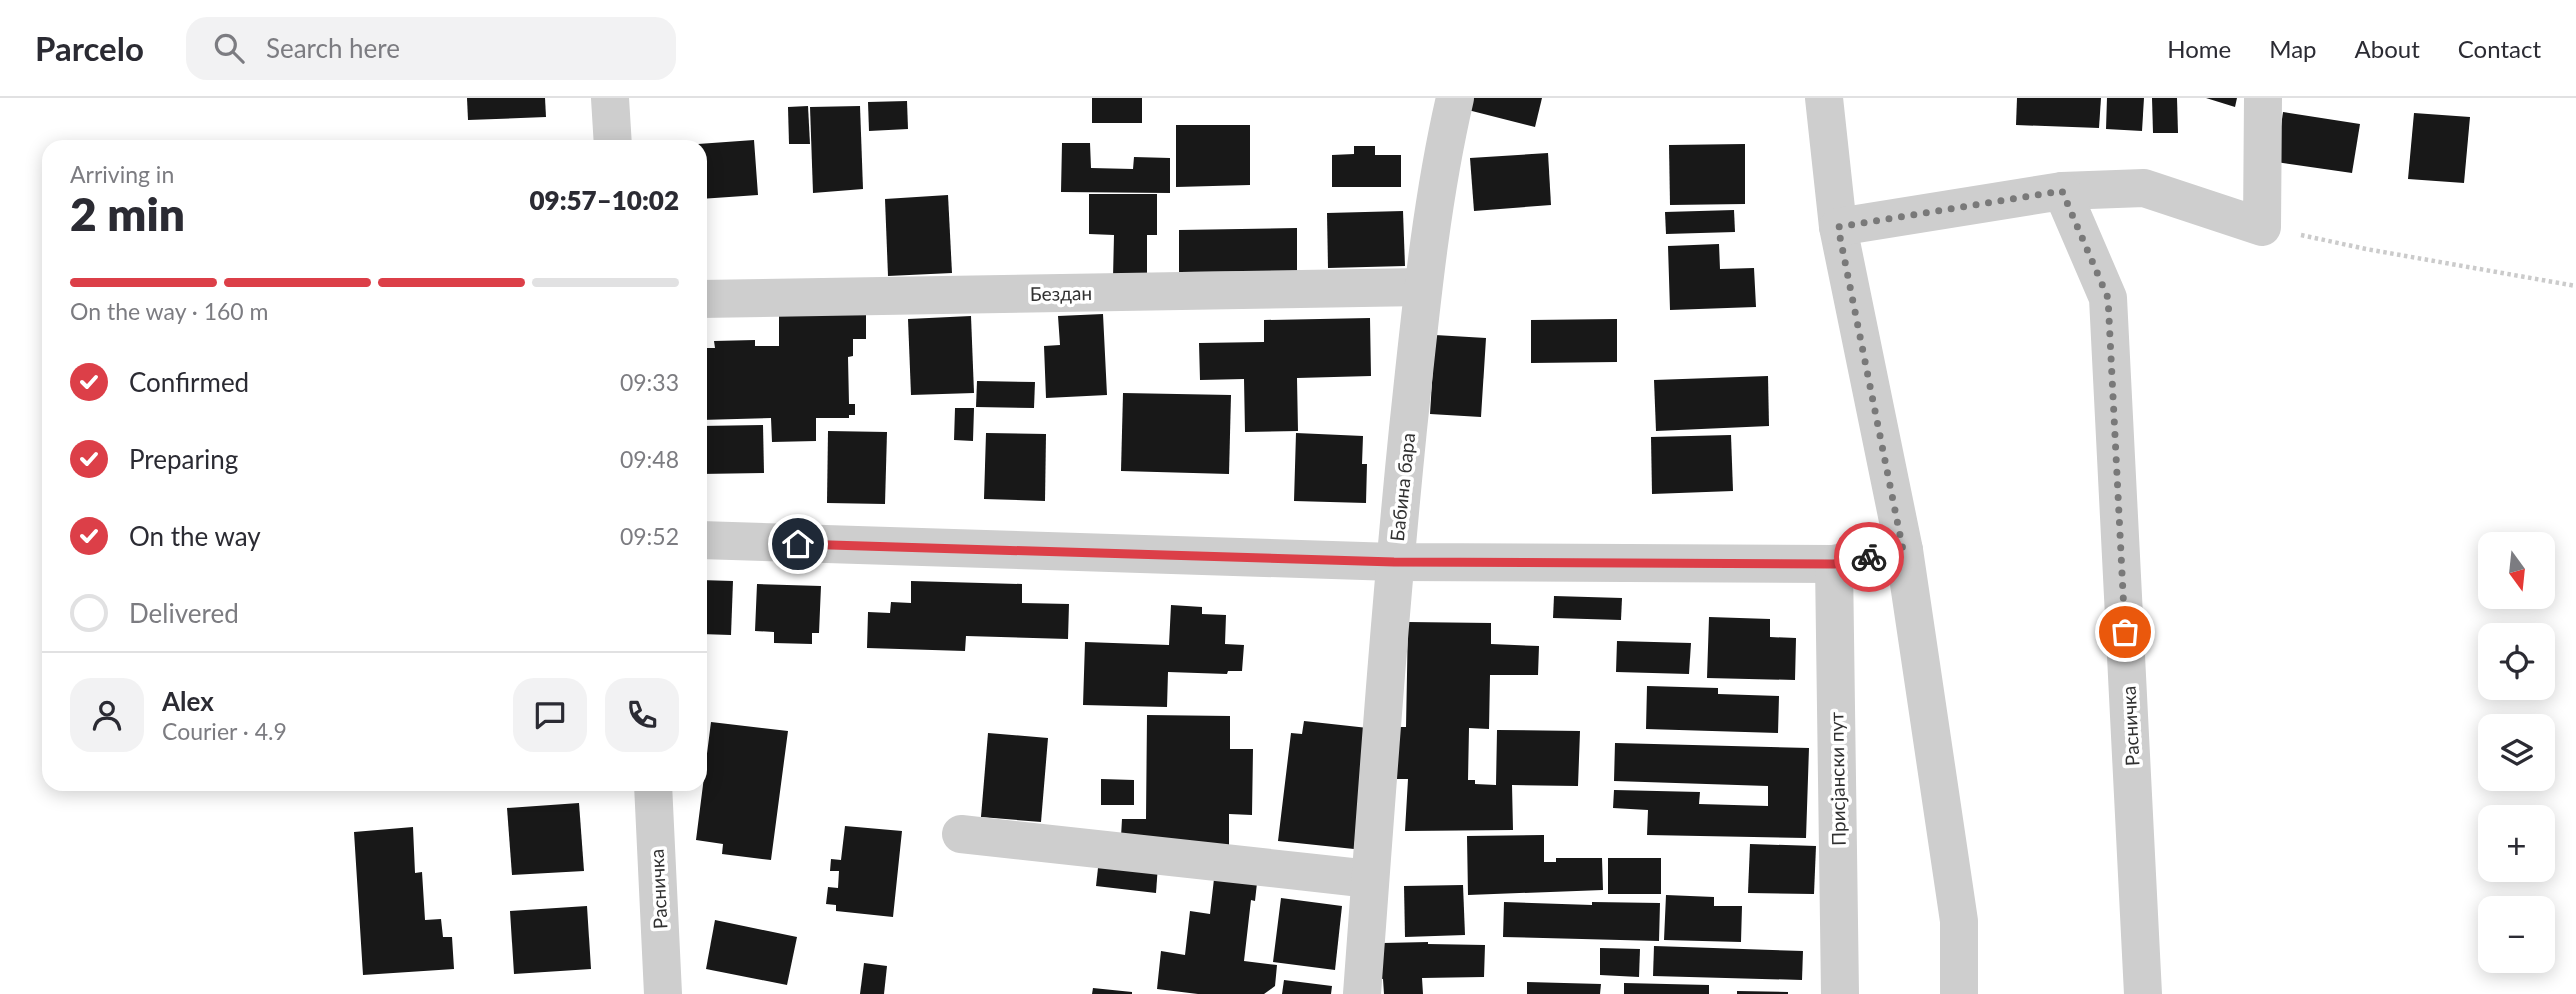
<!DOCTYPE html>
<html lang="en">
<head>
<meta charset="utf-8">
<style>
	body { margin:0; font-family:Lato,sans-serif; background:#f2f2f3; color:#2b2b33; height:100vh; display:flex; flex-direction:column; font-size:26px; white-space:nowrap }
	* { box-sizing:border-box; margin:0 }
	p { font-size:23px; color:#7c7c81 }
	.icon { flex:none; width:38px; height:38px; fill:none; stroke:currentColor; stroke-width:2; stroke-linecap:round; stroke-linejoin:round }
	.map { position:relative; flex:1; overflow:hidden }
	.details { position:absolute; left:42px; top:42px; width:665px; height:651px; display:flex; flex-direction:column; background:#fff; border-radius:21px; box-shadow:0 4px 18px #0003 }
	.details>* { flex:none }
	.needle { width:46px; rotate:165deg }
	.fabs { position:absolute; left:2478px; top:434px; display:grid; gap:14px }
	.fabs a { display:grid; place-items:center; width:77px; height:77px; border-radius:14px; background:#fff; box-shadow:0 4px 18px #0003; font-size:35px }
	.pin { position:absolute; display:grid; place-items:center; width:60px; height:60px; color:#fff; margin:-30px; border:4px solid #fff; border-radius:50%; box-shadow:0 2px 7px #0007 }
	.courier { position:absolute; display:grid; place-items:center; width:70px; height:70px; margin:-35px; border:5px solid #dc3f48; border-radius:50%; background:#fff; color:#222; box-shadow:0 2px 9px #0007 }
	.summary em { font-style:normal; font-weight:800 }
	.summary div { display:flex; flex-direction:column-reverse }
	.summary { display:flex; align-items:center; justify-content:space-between; height:119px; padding:0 28px }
	h1 { font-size:46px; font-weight:800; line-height:52px }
	.bar { display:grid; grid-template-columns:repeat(4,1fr); gap:10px 7px; align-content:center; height:84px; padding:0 28px }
	.bar i { height:9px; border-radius:5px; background:#e1e1e2 }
	.bar .on { background:#dc3f48 }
	.bar p { grid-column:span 4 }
	.line { display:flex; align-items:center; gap:18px; padding:0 28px; border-top:2px solid #e1e1e2 }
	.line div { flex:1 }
	.round { display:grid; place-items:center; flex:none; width:74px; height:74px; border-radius:21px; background:#f2f2f3 }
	ol { padding:0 28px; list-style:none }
	li { display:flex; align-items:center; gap:21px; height:77px }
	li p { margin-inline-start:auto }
	li .icon { padding:7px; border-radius:50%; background:#dc3f48; color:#fff; stroke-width:4 }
	li:last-child { color:#7c7c81 }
	li i { width:38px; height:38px; border:4px solid #e1e1e2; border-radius:50% }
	header { display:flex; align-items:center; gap:42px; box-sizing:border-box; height:98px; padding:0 35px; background:#fff; border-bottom:2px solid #e1e1e2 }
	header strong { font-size:33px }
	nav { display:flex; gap:38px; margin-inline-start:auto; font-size:24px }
	.search { width:490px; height:63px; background:#f2f2f3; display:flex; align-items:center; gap:18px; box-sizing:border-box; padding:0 24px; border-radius:21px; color:#7c7c81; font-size:26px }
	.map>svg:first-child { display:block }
	.building { fill:#181818 }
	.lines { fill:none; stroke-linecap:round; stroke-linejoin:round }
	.path { stroke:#cbcbcb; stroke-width:4.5; stroke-dasharray:3.5 3.5; stroke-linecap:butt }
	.minor { stroke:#cecece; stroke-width:38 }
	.done { stroke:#797979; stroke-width:7; stroke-dasharray:0 12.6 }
	.route { stroke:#dc3f48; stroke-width:9 }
	.labels { text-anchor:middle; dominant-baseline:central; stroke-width:7; stroke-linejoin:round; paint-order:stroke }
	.street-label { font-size:19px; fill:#313131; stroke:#fff }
</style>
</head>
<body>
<header>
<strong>Parcelo</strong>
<div class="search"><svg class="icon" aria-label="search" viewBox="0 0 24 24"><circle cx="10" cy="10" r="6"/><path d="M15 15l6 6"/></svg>Search here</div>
<nav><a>Home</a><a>Map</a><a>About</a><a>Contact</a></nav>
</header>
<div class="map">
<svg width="2576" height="896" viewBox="0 0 2576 896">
	<rect width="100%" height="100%" fill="#fff"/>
	<!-- building -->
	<g class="building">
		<polygon points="467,0 545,0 546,19 468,22"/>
		<rect x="1092" y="0" width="50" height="25"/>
		<polygon points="1471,0 1542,0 1535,29 1468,12"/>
		<polygon points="2017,0 2101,0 2099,30 2016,27"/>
		<polygon points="2107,0 2144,0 2142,33 2106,31"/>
		<polygon points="2152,0 2177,0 2178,35 2153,35"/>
		<polygon points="2206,0 2237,0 2235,9"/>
		<polygon points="907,3 908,31 869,33 868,4"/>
		<polygon points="808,8 810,46 789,46 788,9"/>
		<polygon points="860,8 863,91 813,95 810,9"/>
		<polygon points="2283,14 2360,26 2352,75 2276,64"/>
		<polygon points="2414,15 2470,19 2464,85 2408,81"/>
		<polygon points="1176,27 1250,27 1250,87 1176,89"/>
		<polygon points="754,42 758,97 700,101 700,49 684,49 684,47"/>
		<polygon points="1062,45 1090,45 1091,70 1133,71 1134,59 1170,60 1170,95 1061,94"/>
		<polygon points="1745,46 1745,106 1670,107 1669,47"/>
		<polygon points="1354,48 1375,48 1375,57 1401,57 1401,89 1332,89 1332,57 1354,56"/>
		<polygon points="1548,55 1551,107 1474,113 1470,60"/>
		<polygon points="1089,96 1157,96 1157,137 1147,137 1147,181 1113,180 1114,137 1089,136"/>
		<polygon points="948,97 952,175 888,178 885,101"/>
		<polygon points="1734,112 1735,134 1666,136 1665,114"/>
		<polygon points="1403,113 1405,168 1328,170 1327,115"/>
		<polygon points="1297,130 1297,173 1179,174 1179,132"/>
		<polygon points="1719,146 1720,171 1754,170 1756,209 1670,212 1668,148"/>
		<polygon points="866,213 866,241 853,241 853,258 848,259 849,306 855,306 855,317 849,317 849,320 816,320 816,343 772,344 771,320 700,322 700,250 715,250 714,243 755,242 755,248 779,248 779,217"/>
		<polygon points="1103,216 1107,297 1046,300 1044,248 1060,247 1058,218"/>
		<polygon points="971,218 974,295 911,297 908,221"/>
		<polygon points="1370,220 1371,278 1297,280 1298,333 1245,334 1244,281 1200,282 1199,245 1264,244 1264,222"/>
		<polygon points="1617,221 1617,264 1531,265 1531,222"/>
		<polygon points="1435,237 1486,240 1481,319 1430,316"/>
		<polygon points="1768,278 1769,328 1656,333 1654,282"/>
		<polygon points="977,283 1035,284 1034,310 976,309"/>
		<polygon points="1123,295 1231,297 1229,376 1121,373"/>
		<polygon points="955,310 974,310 973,343 954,342"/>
		<polygon points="763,327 764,375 700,376 700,328"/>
		<polygon points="828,333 887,334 885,406 827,405"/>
		<polygon points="986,335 1046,336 1045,403 984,401"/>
		<polygon points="1296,335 1363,338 1362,366 1367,366 1366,405 1294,403"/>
		<polygon points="1731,337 1733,393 1652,396 1651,339"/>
		<polygon points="700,482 733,483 731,537 700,536"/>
		<polygon points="911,483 1022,486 1022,505 1069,506 1068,541 966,538 965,553 867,550 868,514 890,515 891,504 911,505"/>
		<polygon points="757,486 821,488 819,535 812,535 812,546 774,545 774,534 755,533"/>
		<polygon points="1554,498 1622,500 1621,522 1553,520"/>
		<polygon points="1171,507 1202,509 1202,516 1226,517 1225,546 1244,547 1242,573 1228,573 1227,576 1168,574 1167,609 1083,607 1085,544 1169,547"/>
		<polygon points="1709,519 1770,521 1770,539 1796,540 1795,582 1707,580"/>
		<polygon points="1408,524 1491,525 1491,546 1539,548 1538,577 1490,577 1489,631 1469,630 1468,682 1475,682 1475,686 1496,687 1497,632 1580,633 1578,688 1512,687 1513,732 1405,733 1408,681 1395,681 1397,629 1406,629"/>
		<polygon points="1617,543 1691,545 1689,576 1616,574"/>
		<polygon points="1647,588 1718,590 1718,596 1779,598 1778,635 1646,631"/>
		<polygon points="1147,617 1230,618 1230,651 1253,651 1252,717 1229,716 1229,749 1121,739 1122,721 1146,721"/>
		<polygon points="1304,623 1368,630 1354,751 1278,743 1291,635 1302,636"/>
		<polygon points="711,624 788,633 771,762 722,756 723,746 696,742"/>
		<polygon points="988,635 1048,640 1041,724 981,719"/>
		<polygon points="1615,645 1809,650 1806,740 1647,737 1648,712 1613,710 1614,692 1700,694 1699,706 1768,708 1768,688 1614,683"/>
		<polygon points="1101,681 1134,682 1134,707 1101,707"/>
		<polygon points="579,705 584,773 512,777 507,710"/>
		<polygon points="845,728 902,733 893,819 836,813 836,807 826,806 828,789 838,790 839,773 830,773 831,761 841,762"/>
		<polygon points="413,729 415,775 422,774 425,822 441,821 443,839 452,839 454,871 363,877 354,734"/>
		<polygon points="1544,737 1544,764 1556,764 1556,760 1602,760 1603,792 1468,797 1467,738"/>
		<polygon points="1750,746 1816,748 1814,796 1748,795"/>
		<rect x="1608" y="760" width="53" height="36"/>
		<polygon points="1099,761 1158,767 1156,795 1096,788"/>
		<polygon points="1215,772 1258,776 1255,803 1251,802 1244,863 1277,867 1275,888 1264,896 1198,896 1157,891 1161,853 1185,857 1190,813 1210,816"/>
		<polygon points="1463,787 1465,837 1405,839 1404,788"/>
		<polygon points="1666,797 1714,799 1714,808 1742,808 1741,844 1664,842"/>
		<polygon points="1281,800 1342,808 1335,872 1273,864"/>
		<polygon points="1504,804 1592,807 1592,804 1660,805 1659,843 1503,839"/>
		<polygon points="587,808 591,871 514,876 510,813"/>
		<polygon points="715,822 797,839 787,887 706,871"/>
		<polygon points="1428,844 1428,846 1485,847 1484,879 1422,880 1423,896 1384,896 1383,881 1377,880 1383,845"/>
		<polygon points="1654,848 1803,853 1802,882 1653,878"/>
		<polygon points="1600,850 1640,851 1639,879 1600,877"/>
		<polygon points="864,865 887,868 884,896 860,896"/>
		<polygon points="1284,882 1332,888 1331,896 1282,896"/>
		<polygon points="1527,884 1601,886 1600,896 1527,896"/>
		<polygon points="1624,885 1709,887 1709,896 1624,896"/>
		<polygon points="1093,890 1132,894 1132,896 1092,896"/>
		<polygon points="1737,893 1788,894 1788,896 1737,896"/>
	</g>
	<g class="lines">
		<!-- path -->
		<polyline class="path" points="2301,137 2366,151 2576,188"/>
		<!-- minor -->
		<g class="minor">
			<polyline points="610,0 613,49"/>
			<polyline points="1824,0 1838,129 1904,452 1959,823 1959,896"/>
			<polyline points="2062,93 2144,90 2262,129 2263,0"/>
			<polyline points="1838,129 2062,93 2108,200 2143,896"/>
			<polyline points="700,201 1423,189"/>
			<polyline points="700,442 1394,464 1834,466 1904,452"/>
			<polyline points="1834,466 1840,896"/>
			<polyline points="653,686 663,896"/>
			<polyline points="961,736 1370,781"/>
			<path d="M1362,896C1376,707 1389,519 1408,331C1420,220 1430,108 1455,0"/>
		</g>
	</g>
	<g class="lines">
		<!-- done -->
		<polyline class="done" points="1869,459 1903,452 1838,129 2062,93 2108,200 2125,534"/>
		<!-- route -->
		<polyline class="route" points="798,446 1394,464 1834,466 1869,459"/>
	</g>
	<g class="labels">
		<!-- street labels -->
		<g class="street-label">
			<text transform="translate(1061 195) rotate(-1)">Бездан</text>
			<text transform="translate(1402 389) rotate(-84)">Бабина бара</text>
			<text transform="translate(2130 628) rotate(-93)">Расничка</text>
			<text transform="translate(1837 681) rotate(-91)">Присјански пут</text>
			<text transform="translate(658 791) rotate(-93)">Расничка</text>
		</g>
	</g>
</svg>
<div class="fabs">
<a><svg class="needle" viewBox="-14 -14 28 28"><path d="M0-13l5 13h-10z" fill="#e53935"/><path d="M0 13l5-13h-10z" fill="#7c7c81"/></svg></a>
<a><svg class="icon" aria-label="locate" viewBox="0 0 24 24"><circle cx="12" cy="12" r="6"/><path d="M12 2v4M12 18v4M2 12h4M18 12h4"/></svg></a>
<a><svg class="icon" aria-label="layers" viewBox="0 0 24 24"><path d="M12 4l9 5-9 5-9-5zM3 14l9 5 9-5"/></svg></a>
<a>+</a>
<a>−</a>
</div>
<div class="pin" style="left:2125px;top:534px;background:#ea580c"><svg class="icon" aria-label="bag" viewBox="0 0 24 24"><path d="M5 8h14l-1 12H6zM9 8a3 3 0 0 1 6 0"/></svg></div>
<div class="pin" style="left:798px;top:446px;background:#1f2937"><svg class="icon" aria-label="home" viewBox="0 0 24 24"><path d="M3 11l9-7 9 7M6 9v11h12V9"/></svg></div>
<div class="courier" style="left:1869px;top:459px"><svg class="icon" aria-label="bike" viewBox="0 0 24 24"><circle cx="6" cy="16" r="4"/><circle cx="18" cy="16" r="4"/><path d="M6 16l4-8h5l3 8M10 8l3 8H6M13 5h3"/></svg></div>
<section class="details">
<div class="summary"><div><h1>2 min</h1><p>Arriving in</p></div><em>09:57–10:02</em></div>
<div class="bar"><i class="on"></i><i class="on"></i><i class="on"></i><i></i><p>On the way · 160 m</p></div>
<ol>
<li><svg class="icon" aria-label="check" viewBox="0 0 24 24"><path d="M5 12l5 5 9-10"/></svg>Confirmed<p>09:33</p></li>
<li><svg class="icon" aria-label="check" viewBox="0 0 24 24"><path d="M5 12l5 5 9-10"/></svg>Preparing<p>09:48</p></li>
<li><svg class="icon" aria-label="check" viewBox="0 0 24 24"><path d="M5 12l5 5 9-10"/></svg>On the way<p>09:52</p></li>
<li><i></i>Delivered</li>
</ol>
<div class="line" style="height:126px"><a class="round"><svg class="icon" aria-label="person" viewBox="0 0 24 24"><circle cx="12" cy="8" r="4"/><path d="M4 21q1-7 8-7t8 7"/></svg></a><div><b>Alex</b><p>Courier · 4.9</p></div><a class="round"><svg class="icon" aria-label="chat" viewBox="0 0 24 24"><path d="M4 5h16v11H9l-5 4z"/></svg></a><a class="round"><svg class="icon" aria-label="phone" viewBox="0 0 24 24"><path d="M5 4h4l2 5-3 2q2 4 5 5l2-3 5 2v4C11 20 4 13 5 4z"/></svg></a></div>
</section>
</div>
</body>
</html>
